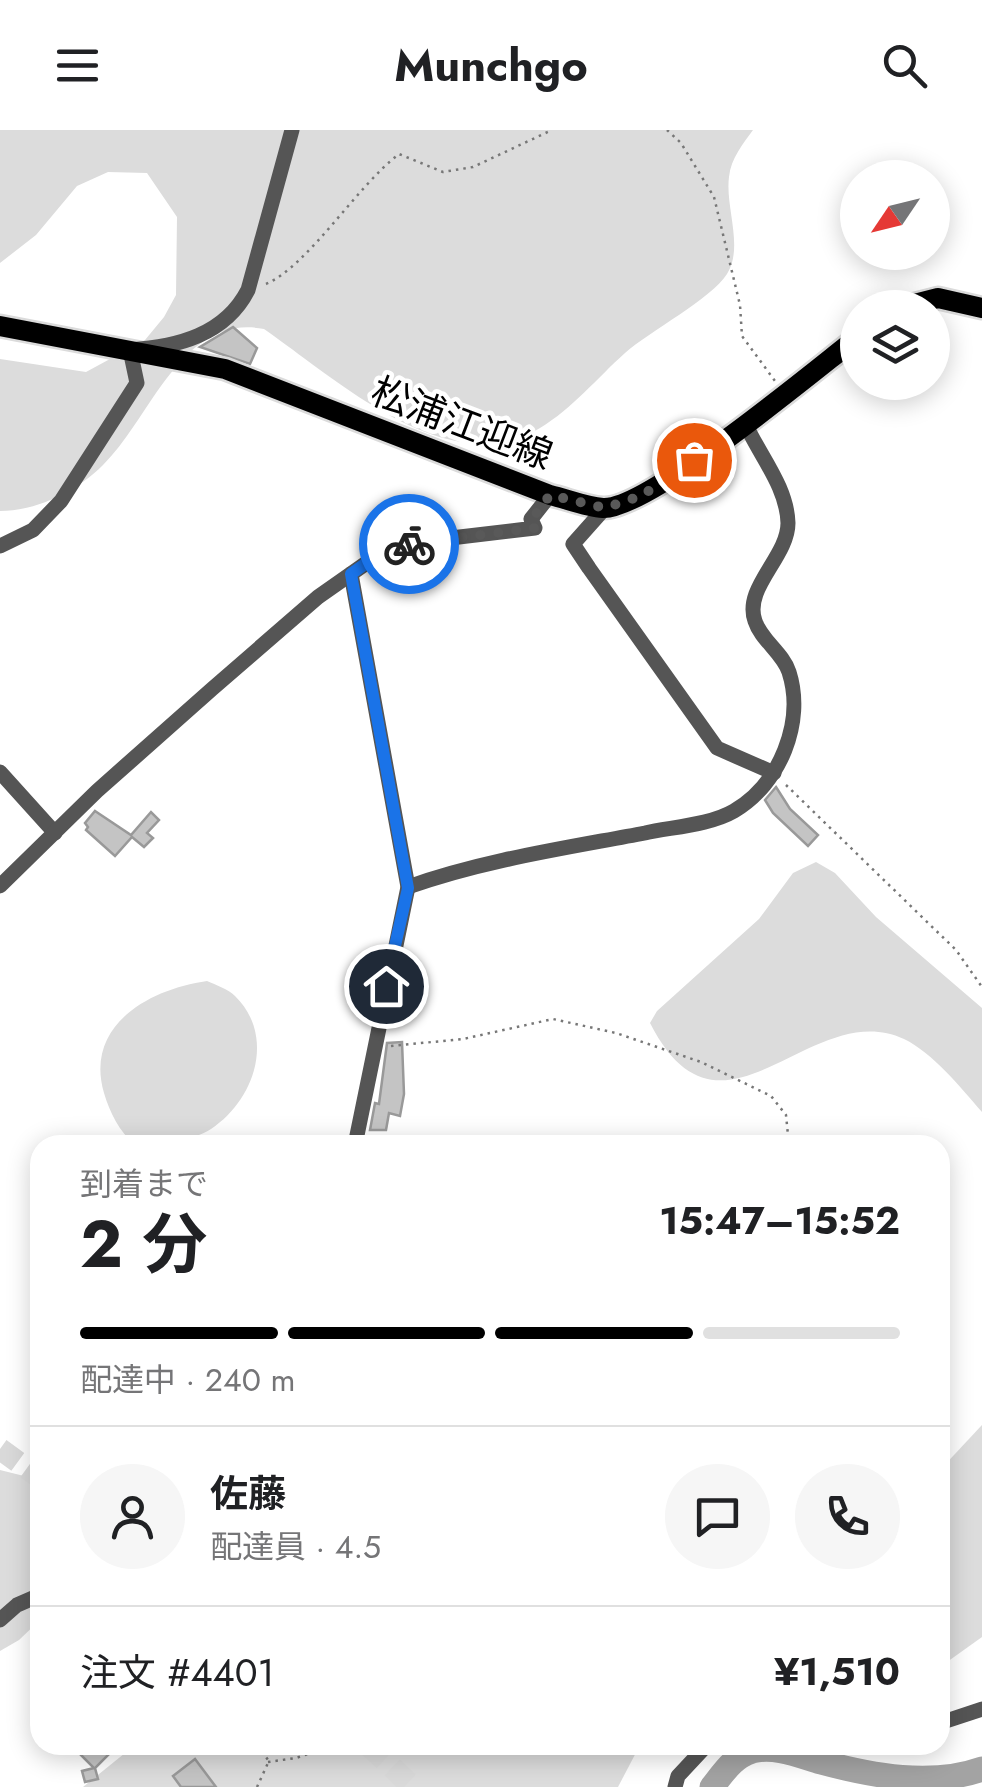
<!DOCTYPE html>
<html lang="ja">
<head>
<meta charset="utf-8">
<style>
	body { margin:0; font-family:Jost,"Noto Sans JP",sans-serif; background:#f6f6f6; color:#202124; height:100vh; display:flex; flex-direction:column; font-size:38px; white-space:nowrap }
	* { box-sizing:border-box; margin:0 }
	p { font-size:32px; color:#757577 }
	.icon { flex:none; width:55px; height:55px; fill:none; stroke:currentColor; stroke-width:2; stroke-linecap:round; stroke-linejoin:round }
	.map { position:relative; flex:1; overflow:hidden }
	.details { position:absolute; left:30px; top:1005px; width:920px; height:620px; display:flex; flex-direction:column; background:#fff; border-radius:30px; box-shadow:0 5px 25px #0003 }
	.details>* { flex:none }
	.needle { width:65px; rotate:235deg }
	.buttons { position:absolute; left:840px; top:30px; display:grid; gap:20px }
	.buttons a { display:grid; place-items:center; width:110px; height:110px; border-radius:50%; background:#fff; box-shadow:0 5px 25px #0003; font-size:50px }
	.pin { position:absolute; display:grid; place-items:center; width:85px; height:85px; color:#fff; margin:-42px; border:5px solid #fff; border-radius:50%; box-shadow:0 2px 10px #0007 }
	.courier { position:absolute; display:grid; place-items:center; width:100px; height:100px; margin:-50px; border:8px solid #1a73e8; border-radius:50%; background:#fff; color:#222; box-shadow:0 2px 12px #0007 }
	.overview em { font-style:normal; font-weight:700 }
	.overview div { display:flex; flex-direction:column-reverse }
	.overview { display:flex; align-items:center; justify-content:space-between; height:170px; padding:0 50px }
	h1 { font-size:65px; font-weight:700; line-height:75px }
	.bar { display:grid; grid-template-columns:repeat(4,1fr); gap:15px 10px; align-content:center; height:120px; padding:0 50px }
	.bar i { height:12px; border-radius:8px; background:#e0e0e0 }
	.bar .current { background:#000 }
	.bar p { grid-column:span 4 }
	.line { display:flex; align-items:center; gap:25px; padding:0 50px; border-top:2px solid #e0e0e0 }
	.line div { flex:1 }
	.round { display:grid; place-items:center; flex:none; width:105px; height:105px; border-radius:52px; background:#f6f6f6 }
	header { display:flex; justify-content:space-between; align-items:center; height:130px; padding:0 50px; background:#fff; font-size:45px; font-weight:700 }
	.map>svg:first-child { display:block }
	.green { fill:#dcdcdc }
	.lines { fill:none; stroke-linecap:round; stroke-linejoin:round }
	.river { stroke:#a3a3a3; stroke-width:25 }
	.building { fill:#c4c4c4; stroke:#999; stroke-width:2.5 }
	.highway-tunnel { stroke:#d9d9d9; stroke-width:22; stroke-dasharray:22 11; stroke-linecap:butt }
	.major-casing { stroke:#dbdbdb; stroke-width:25 }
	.path { stroke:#777; stroke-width:2.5; stroke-dasharray:2.5 5; stroke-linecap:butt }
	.minor { stroke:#555; stroke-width:15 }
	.major { stroke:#000; stroke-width:20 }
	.done { stroke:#595959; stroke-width:10; stroke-dasharray:0 18 }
	.route { stroke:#1a73e8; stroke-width:12 }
	.labels { text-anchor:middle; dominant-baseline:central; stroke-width:9; stroke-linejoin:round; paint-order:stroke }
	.street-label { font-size:38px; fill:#000; stroke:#fff }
</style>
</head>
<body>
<header><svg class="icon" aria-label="menu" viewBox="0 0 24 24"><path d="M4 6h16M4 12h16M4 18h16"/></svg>Munchgo<svg class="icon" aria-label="search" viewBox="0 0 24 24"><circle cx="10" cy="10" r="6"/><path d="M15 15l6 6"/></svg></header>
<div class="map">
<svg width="982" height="1657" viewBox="0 0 982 1657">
	<rect width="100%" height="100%" fill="#fff"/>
	<!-- green -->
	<g class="green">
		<path d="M0,0H753C743,14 731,28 729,47C725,77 744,117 727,144C711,169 650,201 625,223C596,249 573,278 540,298C449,354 335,248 264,199C181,183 151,289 103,335C77,361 37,381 0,381V229L86,242L145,210L164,187L176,165L177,87L147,43L108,42L77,56L36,105L0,133Z"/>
		<path d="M816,732L835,743L876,787L982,878V982C961,958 933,923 904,909C810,865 722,1034 650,893L657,881L759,789L793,743Z"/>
		<path d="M207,851C216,855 228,859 235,866C276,906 255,970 211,999C192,1011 158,1015 135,1015C119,1001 110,983 104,963C84,895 150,859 207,851Z"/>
		<polygon points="982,1295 982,1507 940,1537 940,1340"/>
		<polygon points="0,1340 40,1350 40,1490 19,1510 0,1521"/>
		<polygon points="135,1615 640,1615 618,1657 83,1657"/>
	</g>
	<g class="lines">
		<!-- river -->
		<path class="river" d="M712,1657C724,1642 733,1627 752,1621C775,1615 800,1626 821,1632C873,1646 931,1657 982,1639"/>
	</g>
	<!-- building -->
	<g class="building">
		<polygon points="233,197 257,218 250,234 200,217"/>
		<polygon points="776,657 790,679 818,705 808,716 773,683 765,670"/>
		<polygon points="95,681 131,705 151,682 159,690 147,703 153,708 144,717 132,707 115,726 86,700 88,697 85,693"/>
		<polygon points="402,912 404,964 400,986 389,983 386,1000 370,1000 375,973 379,974 387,913"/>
		<polygon points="71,1615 118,1615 95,1638 98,1649 85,1652 82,1641 94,1638"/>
		<polygon points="195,1629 216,1657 181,1657 173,1646"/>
	</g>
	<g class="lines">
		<!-- highway-tunnel -->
		<g class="highway-tunnel">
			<polyline points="0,1319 40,1348"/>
			<polyline points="368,1615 413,1657"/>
		</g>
		<!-- major casing -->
		<g class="major-casing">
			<g id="major">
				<polyline points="899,178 938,168 982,178"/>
				<path d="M0,196L225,239L550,365C567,369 586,377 603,378C648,380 815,240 858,207"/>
			</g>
		</g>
		<!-- path -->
		<g class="path">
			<polyline points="667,0 681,13 714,67 740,175 742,206 775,251"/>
			<path d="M266,154C309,135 356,57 399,24L443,42L473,37L552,0"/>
			<polyline points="786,655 956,820 982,857"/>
			<polyline points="391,916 463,909 553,889 616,903 701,932 771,966 786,985 789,1015"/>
			<polyline points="258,1615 268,1630"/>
			<polyline points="268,1632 296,1628 334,1615"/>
			<polyline points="257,1657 268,1633"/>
		</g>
		<!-- minor -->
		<g class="minor">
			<polyline points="605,378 573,414 589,438 717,618 774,643"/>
			<path d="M0,416L33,400L61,371L137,253L130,220C177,217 225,205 248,160L292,0"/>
			<polyline points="351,444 408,757 355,1015"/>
			<polyline points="0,642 55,703"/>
			<polyline points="0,756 97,661 212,559 318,467 375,427 417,412 535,398 531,389 550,365"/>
			<path d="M408,757C484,730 566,718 645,703C672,697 710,695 734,681C780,654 805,592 789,542C783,523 761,510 755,491C743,458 788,427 788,393C787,357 760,326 746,295"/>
			<polyline points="0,1490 17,1475 40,1465"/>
			<polyline points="940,1593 982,1579"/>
			<polyline points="675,1657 678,1646 707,1615"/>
		</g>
		<!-- major -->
		<use href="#major" class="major"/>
	</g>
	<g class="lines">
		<!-- done -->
		<polyline class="done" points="409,414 535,398 532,389 550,365 605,378 641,366 694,330"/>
		<!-- route -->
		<polyline class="route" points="386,856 408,758 351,444 375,427 409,414"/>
	</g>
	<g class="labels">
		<!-- street labels -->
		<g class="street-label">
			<text transform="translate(462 293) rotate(21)">松浦江迎線</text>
		</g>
	</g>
</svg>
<div class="buttons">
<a><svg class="needle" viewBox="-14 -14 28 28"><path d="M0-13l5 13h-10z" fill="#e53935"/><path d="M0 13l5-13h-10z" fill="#757577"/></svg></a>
<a><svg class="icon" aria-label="layers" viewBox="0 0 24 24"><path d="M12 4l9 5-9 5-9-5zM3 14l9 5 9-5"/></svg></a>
</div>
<div class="pin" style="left:694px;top:330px;background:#ea580c"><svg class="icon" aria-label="bag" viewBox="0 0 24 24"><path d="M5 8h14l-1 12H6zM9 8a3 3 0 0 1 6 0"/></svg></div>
<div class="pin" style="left:386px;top:856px;background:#1f2937"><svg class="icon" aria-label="home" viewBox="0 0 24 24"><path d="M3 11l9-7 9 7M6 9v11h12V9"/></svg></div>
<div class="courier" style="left:409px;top:414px"><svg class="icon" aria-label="bike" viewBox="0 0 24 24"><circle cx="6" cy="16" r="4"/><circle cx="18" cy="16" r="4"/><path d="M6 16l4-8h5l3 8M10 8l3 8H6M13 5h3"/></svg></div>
<section class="details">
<div class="overview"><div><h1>2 分</h1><p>到着まで</p></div><em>15:47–15:52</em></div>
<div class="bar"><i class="current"></i><i class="current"></i><i class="current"></i><i></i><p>配達中 · 240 m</p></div>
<div class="line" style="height:180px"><a class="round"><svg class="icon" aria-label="person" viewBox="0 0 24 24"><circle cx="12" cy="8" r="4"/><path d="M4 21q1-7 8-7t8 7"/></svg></a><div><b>佐藤</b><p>配達員 · 4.5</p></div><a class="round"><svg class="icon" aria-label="chat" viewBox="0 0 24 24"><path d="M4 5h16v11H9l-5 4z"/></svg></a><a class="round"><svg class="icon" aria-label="phone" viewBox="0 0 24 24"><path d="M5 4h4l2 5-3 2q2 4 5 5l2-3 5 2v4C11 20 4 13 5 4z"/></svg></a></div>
<div class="line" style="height:130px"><div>注文 #4401</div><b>¥1,510</b></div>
</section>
</div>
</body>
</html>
